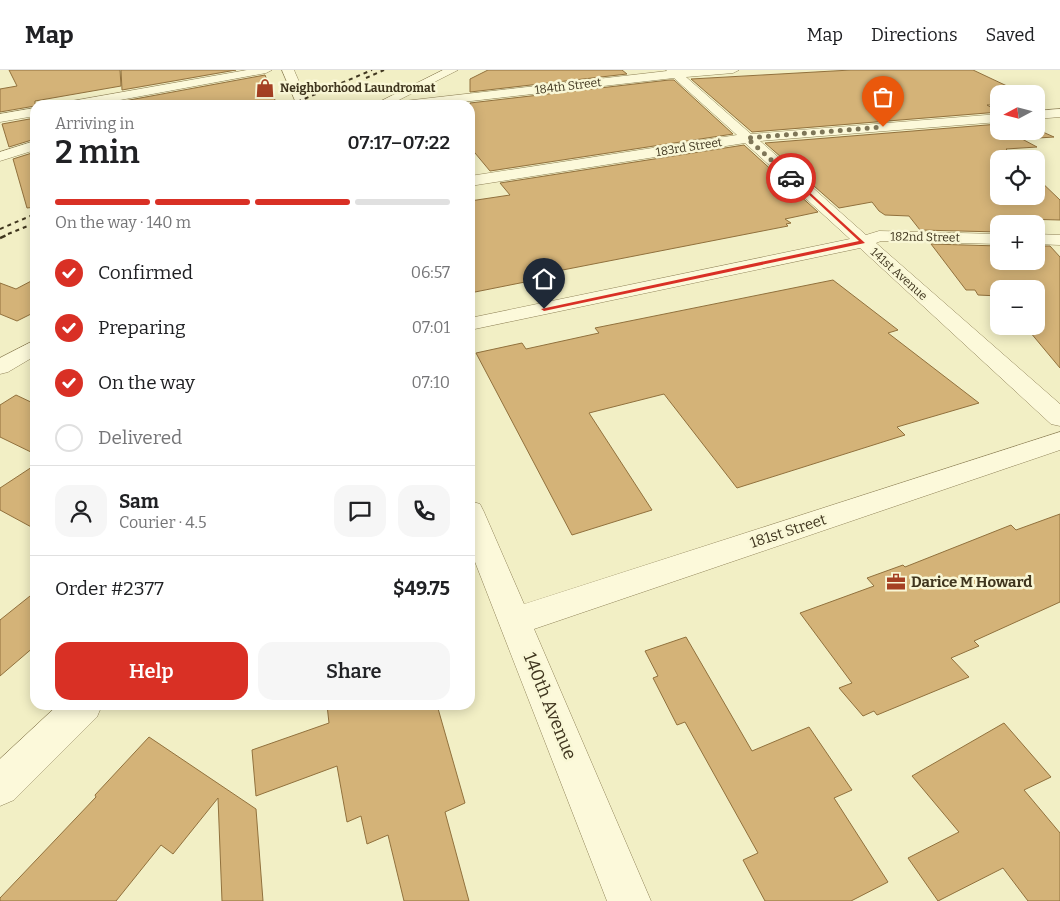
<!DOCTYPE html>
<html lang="en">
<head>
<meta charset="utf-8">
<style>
	body { margin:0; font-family:Bitter,serif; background:#f6f6f6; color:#202124; height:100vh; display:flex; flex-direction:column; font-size:19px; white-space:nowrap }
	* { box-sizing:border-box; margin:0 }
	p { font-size:16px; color:#757577 }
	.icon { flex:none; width:28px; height:28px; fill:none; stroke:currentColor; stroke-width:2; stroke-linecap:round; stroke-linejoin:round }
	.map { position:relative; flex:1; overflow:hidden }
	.panel { position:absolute; left:30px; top:30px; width:445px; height:610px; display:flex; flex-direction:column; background:#fff; border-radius:15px; box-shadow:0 2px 12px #0003 }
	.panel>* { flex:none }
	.needle { width:32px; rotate:263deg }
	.fabs { position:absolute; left:990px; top:15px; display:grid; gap:10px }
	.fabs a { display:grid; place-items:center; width:55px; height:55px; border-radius:10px; background:#fff; box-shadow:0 2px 12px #0003; font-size:25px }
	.pin { position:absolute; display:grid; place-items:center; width:42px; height:42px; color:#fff; margin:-51px -21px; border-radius:50% 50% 50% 0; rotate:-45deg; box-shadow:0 0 5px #0007 }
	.pin .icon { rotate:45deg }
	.courier { position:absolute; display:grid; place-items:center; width:50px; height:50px; margin:-25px; border:4px solid #d93025; border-radius:50%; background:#fff; color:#222; box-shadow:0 1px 6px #0007 }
	.headline em { font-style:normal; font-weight:600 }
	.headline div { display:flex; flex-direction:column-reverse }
	.headline { display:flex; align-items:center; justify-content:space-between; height:85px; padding:0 25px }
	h1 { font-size:32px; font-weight:600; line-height:38px }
	.bar { display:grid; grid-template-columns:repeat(4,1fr); gap:8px 5px; align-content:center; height:60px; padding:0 25px }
	.bar i { height:6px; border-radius:4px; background:#e0e0e0 }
	.bar .selected { background:#d93025 }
	.bar p { grid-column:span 4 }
	.line { display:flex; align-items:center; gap:12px; padding:0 25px; border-top:1px solid #e0e0e0 }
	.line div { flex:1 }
	.round { display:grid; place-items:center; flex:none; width:52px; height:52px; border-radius:15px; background:#f6f6f6 }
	ol { padding:0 25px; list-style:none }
	li { display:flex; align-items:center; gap:15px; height:55px }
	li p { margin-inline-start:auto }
	li .icon { padding:5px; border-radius:50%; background:#d93025; color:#fff; stroke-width:4 }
	li:last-child { color:#757577 }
	li i { width:28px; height:28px; border:2px solid #e0e0e0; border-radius:50% }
	.button { display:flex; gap:10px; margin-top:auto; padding:10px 25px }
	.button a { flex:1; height:58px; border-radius:15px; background:#d93025; color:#fff; font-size:20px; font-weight:600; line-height:58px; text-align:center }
	.button a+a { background:#f6f6f6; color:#202124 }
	header { display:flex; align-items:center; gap:30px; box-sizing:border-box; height:70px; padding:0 25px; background:#fff; border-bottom:1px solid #e0e0e0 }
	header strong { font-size:24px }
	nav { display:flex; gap:28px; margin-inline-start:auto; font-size:18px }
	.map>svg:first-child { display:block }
	.building { fill:#d4b378; stroke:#91713d }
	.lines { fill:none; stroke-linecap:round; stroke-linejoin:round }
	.street-casing { stroke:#908359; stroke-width:1 }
	.street { fill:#fcf9da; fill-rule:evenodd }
	.rail-far1 { stroke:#3f351e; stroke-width:2; stroke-dasharray:4 4; stroke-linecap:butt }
	.rail { stroke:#3f351e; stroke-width:2.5; stroke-dasharray:6 6; stroke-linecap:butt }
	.route { fill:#d93025 }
	.done { stroke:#7e7658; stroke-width:5; stroke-dasharray:0 9 }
	.labels { text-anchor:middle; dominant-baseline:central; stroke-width:5; stroke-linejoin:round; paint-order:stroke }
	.far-street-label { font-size:12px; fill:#3f351e; stroke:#f9f7d6 }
	.far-poi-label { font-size:12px; font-weight:bold; fill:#3f351e; stroke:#f9f7d6; text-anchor:start }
	.street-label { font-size:15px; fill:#3f351e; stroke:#f9f7d6 }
	.poi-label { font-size:15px; font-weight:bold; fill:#3f351e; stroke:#f9f7d6; text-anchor:start }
	.near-street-label { font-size:18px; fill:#3f351e; stroke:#f9f7d6 }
</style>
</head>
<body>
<header>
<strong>Map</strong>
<nav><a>Map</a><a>Directions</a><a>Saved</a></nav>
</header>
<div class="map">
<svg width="1060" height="831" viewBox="0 0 1060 831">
	<rect width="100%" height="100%" fill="#f2efc5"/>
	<!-- building -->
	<g class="building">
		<polygon points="9,0 120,0 121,16 35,31 35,36 0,42 0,19 17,16"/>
		<polygon points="121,0 236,0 122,20"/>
		<polygon points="488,0 622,0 627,4 470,22 470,9"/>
		<polygon points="851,0 973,0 1024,24 999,24 999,35 987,35 999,42 752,62 691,9"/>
		<polygon points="265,5 277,35 124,35 124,31"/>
		<polygon points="669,10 674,10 733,64 490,101 470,77 470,33"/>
		<polygon points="35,48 35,69 9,77 2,54"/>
		<polygon points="999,54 999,61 1036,61 1036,59 1054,67 1022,69 1037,77 1006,79 1016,89 999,89 999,126 1036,126 1036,107 1060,130 1060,150 1022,149 1027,154 999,154 999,162 920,160 909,146 885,145 879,141 872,132 839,138 765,73"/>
		<polygon points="744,75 818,142 785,149 791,153 786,154 788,156 537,205 540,209 470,223 470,131 510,125 500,113"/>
		<polygon points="35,82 35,137 27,138 13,89"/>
		<polygon points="931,174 999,176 999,191 1036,191 1036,176 1050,176 1060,187 1060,298 1025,256 1036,256 1036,219 999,219 999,226 978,225 975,220 966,220"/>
		<polygon points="35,209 35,242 17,251 0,244 0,213 16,219"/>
		<polygon points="833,210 898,260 888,263 979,333 897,357 905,365 737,418 664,324 589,343 652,440 572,465 476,283 522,273 526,279 599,263 595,258"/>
		<polygon points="16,325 35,334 35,384 0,367 0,335"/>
		<polygon points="35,395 35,459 0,440 0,418"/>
		<polygon points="1060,444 1060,532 974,571 979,576 951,588 969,607 877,645 874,641 863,646 839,618 852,613 800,543 874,516 867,508 903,495 905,497 1011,455 1016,460"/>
		<polygon points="35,522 35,576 0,606 0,550"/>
		<polygon points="686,567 752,681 809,657 852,720 834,728 888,812 851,831 765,831 743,790 758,783 685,652 677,655 653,608 658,606 645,581"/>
		<polygon points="327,635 437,635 465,733 445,742 469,831 404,831 388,765 367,774 361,746 347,752 337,696 256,726 252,680 329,653"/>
		<polygon points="1004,653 1051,707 1024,720 1060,763 1060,831 1028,831 1003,798 938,831 908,788 959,762 912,706"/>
		<polygon points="149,667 256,739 263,831 222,831 218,728 173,784 161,775 116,831 0,831 0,828 96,727 95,725"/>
	</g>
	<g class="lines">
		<!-- street casing -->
		<g class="street-casing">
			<g id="street">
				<polygon points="247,0 272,0 266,3 93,35 66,35 72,31"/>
				<polygon points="282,0 294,0 309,35 297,35"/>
				<polygon points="443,0 458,0 389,35 373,35"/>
				<polygon points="666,0 739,0 733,3 686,7 751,64 999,44 999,52 760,71 866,165 879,161 999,164 999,174 881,171 876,173 1060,334 1060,356 1051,354 860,178 470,260 470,248 850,169 745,73 470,116 470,106 737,65 674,8 436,35 398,35 404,31 667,1"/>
				<polygon points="35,38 35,46 0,52 0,44"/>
				<polygon points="1060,39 1060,47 1036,49 1036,41"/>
				<polygon points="35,71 35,80 0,91 0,82"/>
				<polygon points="1036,164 1060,165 1060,175 1036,174"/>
				<polygon points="35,270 35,286 8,302 0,304 0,288"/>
				<polygon points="1060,362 1060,380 534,559 651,831 607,831 470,479 470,431 480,434 484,442 524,534"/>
				<polygon points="58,635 102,635 97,647 14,730 0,736 0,689"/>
			</g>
		</g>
		<!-- street -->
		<use href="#street" class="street"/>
		<!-- rail-far1 -->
		<g class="rail-far1">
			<polyline points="366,8 384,0"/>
			<polyline points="290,35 372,0"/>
			<polyline points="0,159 35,144"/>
			<polyline points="8,164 35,153"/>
		</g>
		<!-- rail -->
		<polyline class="rail" points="0,168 11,163"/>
	</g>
	<!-- route -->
	<polygon class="route" points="790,107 793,107 865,173 544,241 541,239 859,171"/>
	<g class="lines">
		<!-- done -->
		<polyline class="done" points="791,108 747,68 883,57"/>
	</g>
	<!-- icons -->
	<defs>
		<g id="shop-bare" transform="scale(1.5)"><path d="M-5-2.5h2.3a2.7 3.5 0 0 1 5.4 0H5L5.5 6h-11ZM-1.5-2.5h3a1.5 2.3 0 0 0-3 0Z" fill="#a54023" stroke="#f9f7d6" stroke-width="2.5" paint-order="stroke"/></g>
		<g id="office-bare" transform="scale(1.5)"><path d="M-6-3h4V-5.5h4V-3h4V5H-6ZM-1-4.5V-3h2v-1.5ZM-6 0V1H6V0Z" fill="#a54023" stroke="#f9f7d6" stroke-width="2.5" paint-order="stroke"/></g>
	</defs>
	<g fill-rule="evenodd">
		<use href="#shop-bare" x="265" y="18"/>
		<use href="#office-bare" x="896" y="512"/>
	</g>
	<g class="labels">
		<!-- far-street labels -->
		<g class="far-street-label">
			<text transform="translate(568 16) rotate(-7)">184th Street</text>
			<text transform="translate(689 77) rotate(-9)">183rd Street</text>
			<text transform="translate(925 167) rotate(1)">182nd Street</text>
			<text transform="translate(899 204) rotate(42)">141st Avenue</text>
		</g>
		<!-- far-poi labels -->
		<g class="far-poi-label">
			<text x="280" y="18">Neighborhood Laundromat</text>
		</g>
		<!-- street labels -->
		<g class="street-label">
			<text transform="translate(788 461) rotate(-18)">181st Street</text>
		</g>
		<!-- poi labels -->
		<g class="poi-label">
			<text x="911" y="512">Darice M Howard</text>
		</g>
		<!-- near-street labels -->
		<g class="near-street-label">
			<text transform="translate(550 636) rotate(68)">140th Avenue</text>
		</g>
	</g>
</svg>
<div class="fabs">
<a><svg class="needle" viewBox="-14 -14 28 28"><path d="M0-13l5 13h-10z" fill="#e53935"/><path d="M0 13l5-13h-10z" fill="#757577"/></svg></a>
<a><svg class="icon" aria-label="locate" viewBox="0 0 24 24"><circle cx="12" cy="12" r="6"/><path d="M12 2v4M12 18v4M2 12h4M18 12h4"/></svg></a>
<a>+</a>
<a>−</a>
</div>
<div class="pin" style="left:883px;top:57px;background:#ea580c"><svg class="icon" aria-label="bag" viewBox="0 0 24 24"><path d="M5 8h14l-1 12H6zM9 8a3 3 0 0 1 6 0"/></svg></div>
<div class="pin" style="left:544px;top:239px;background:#1f2937"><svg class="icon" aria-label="home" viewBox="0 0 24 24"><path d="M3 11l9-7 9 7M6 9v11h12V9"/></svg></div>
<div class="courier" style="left:791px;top:108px"><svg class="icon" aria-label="car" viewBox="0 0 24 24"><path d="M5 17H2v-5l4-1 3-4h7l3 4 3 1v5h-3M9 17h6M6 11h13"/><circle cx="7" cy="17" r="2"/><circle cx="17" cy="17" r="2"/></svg></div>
<section class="panel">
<div class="headline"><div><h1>2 min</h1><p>Arriving in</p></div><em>07:17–07:22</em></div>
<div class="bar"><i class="selected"></i><i class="selected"></i><i class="selected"></i><i></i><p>On the way · 140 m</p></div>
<ol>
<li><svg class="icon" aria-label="check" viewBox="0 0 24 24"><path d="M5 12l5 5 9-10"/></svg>Confirmed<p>06:57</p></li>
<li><svg class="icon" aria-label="check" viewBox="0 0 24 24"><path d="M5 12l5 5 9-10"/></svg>Preparing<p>07:01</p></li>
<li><svg class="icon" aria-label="check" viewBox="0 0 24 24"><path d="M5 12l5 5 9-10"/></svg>On the way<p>07:10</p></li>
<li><i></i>Delivered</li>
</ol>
<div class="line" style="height:90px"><a class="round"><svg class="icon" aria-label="person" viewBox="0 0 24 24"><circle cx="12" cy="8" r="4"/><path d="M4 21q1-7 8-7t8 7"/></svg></a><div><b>Sam</b><p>Courier · 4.5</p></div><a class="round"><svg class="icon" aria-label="chat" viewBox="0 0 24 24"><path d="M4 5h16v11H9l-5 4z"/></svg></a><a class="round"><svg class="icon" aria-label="phone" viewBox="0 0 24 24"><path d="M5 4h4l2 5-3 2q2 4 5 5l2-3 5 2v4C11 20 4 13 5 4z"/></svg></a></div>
<div class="line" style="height:65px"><div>Order #2377</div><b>$49.75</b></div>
<div class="button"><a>Help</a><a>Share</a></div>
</section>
</div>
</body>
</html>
